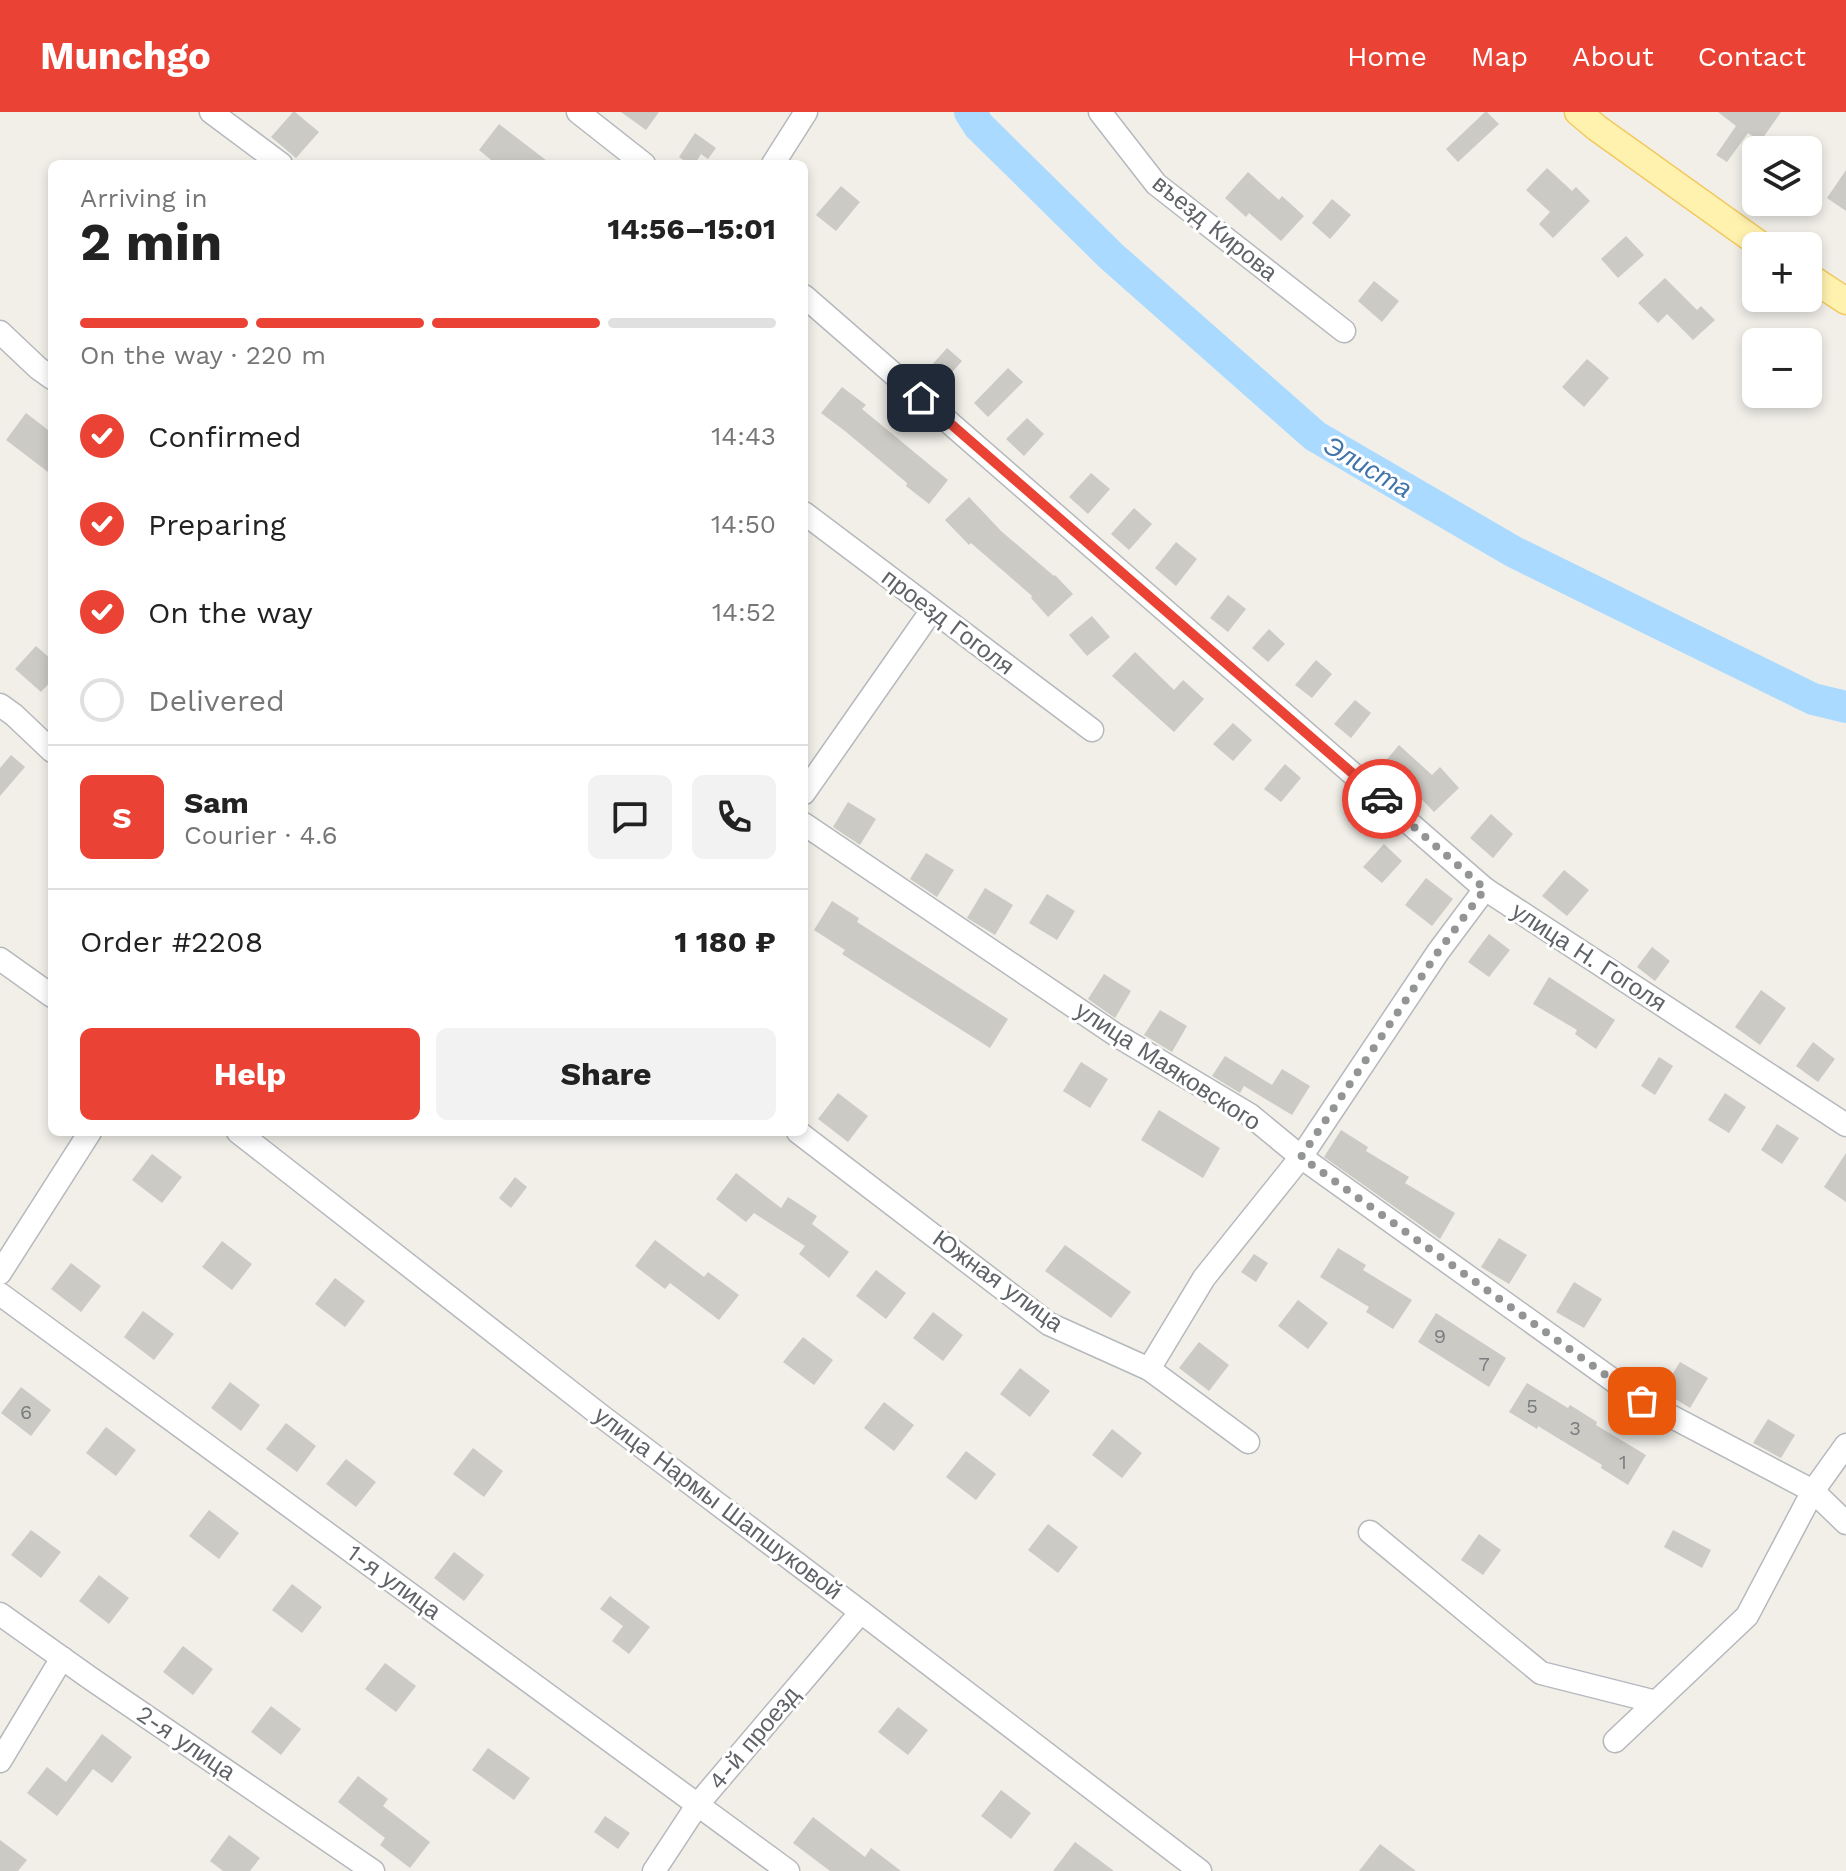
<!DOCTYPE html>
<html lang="en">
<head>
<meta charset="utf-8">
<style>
	body { margin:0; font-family:"Work Sans",sans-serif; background:#f2f2f2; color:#222; height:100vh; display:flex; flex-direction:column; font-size:30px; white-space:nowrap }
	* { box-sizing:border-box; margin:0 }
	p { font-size:26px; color:#767676 }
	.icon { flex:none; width:44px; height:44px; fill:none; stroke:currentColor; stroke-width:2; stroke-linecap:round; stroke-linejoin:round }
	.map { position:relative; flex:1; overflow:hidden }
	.sheet { position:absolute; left:48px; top:48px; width:760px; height:976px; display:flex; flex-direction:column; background:#fff; border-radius:12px; box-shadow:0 4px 12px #0003 }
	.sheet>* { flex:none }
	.tools { position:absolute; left:1742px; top:24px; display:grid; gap:16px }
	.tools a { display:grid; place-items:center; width:80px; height:80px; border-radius:12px; background:#fff; box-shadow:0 4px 12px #0003; font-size:40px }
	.pin { position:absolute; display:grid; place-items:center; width:68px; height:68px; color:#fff; margin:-34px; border-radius:16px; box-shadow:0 4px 12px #0006 }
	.courier { position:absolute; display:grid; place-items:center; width:80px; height:80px; margin:-40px; border:6px solid #ea4335; border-radius:50%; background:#fff; color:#222; box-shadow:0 2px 10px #0007 }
	.headline em { font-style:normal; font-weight:700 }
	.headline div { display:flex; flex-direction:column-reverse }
	.headline { display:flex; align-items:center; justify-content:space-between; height:136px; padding:0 32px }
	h1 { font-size:52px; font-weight:700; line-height:60px }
	.bar { display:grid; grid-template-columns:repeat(4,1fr); gap:12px 8px; align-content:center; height:96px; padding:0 32px }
	.bar i { height:10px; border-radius:6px; background:#e0e0e0 }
	.bar .active { background:#ea4335 }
	.bar p { grid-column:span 4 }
	.line { display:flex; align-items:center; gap:20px; padding:0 32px; border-top:2px solid #e0e0e0 }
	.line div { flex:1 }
	.round { display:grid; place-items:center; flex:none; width:84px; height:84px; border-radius:12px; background:#f2f2f2 }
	ol { padding:0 32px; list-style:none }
	li { display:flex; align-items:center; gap:24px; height:88px }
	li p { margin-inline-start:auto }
	li .icon { padding:8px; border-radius:50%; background:#ea4335; color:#fff; stroke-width:4 }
	li:last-child { color:#767676 }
	li i { width:44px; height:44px; border:4px solid #e0e0e0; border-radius:50% }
	.cta { display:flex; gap:16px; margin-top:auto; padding:16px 32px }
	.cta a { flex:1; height:92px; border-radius:12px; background:#ea4335; color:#fff; font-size:32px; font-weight:700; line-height:92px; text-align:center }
	.cta a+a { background:#f2f2f2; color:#222 }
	header { display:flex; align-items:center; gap:48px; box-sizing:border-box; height:112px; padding:0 40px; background:#ea4335; color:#fff }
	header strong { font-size:38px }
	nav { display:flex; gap:44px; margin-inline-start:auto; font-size:28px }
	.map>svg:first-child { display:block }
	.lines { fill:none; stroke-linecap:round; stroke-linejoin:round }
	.river { stroke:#aadaff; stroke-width:32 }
	.building { fill:#cccac5 }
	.minor-casing { stroke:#b5b8bc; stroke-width:25 }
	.major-casing { stroke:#f2c960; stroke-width:29 }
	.minor { stroke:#fff; stroke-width:22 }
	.major { stroke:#fff2af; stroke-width:26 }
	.done { stroke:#929495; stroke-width:8; stroke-dasharray:0 14.4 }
	.route { stroke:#ea4335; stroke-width:10 }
	.labels { text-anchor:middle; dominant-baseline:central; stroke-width:6; stroke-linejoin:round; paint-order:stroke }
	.number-label { font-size:20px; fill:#7a7d7f }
	.street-label { font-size:24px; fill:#5f6368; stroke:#fff }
	.water-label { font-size:26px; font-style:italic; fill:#4174aa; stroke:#fff }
</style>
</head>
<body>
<header>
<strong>Munchgo</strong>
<nav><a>Home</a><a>Map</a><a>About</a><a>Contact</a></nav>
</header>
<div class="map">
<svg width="1846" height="1759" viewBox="0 0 1846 1759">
	<rect width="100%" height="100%" fill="#f1efe8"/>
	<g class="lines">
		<!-- river -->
		<polyline class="river" points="970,0 979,14 1111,144 1315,324 1514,440 1813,587 1846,595"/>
	</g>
	<!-- building -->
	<g class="building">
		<polygon points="293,0 295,0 319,20 296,46 271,25"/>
		<polygon points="621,0 659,0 646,18"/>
		<polygon points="1485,0 1487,0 1499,12 1458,50 1446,37"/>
		<polygon points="1718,0 1781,0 1760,30 1748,21 1727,50 1716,43 1736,14"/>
		<polygon points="499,12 551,52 496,52 479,38"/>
		<polygon points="695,21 716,36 708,47 701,42 695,52 689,52 679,45"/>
		<polygon points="1547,56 1572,79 1576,75 1590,89 1553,126 1539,112 1550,100 1526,78"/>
		<polygon points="1846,58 1846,99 1827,86"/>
		<polygon points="1248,60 1279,88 1282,84 1304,104 1281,129 1249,101 1246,105 1225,86"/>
		<polygon points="841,74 860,90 836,119 816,103"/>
		<polygon points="1332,87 1351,103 1330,127 1312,111"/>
		<polygon points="1626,124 1644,143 1618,166 1601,147"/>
		<polygon points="1665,166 1697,198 1701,194 1715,208 1693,228 1667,202 1658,211 1638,191"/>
		<polygon points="1374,169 1399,189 1382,210 1358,189"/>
		<polygon points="947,236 962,249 938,276 923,263"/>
		<polygon points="1587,247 1609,266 1584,295 1562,275"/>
		<polygon points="1008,256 1023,270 988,305 974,291"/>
		<polygon points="842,275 866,293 862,297 948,368 929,392 906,374 907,371 845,319 821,301"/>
		<polygon points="26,301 52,321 52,363 6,328"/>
		<polygon points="1027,306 1044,322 1024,344 1006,327"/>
		<polygon points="1091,361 1110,377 1088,402 1069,385"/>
		<polygon points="969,385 1001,419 1054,464 1055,463 1073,482 1048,505 1031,486 1032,484 971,431 969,433 945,408"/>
		<polygon points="1134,396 1152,412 1129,438 1111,422"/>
		<polygon points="1176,430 1197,447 1176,474 1155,456"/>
		<polygon points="1228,483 1246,497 1228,520 1210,506"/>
		<polygon points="1092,504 1110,525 1087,544 1069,523"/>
		<polygon points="1269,517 1285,532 1268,550 1252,536"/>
		<polygon points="36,534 52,548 52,568 41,580 15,557"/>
		<polygon points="1135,540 1174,578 1183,568 1204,587 1174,620 1112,564"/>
		<polygon points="1316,548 1332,562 1312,586 1295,573"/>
		<polygon points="1355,588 1371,601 1351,626 1334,612"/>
		<polygon points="1233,611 1252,628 1233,649 1213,632"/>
		<polygon points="1399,633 1432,663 1440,655 1459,676 1434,700 1400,665 1399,667 1383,652"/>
		<polygon points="11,643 25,655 0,684 0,656"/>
		<polygon points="1285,652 1301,666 1281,690 1264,677"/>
		<polygon points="848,690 876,707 860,733 833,715"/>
		<polygon points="1491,702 1513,722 1493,746 1470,726"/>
		<polygon points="1384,732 1402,749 1382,771 1363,755"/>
		<polygon points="926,741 954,758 937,785 910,767"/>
		<polygon points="1564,758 1589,778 1567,804 1542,784"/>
		<polygon points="1426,766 1453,787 1432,814 1405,793"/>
		<polygon points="985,776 1013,793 995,823 967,806"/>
		<polygon points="1047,782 1075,799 1057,828 1029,811"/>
		<polygon points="832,789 859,806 857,810 1008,907 990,936 842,842 845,838 814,818"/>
		<polygon points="1489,822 1510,838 1489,865 1468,850"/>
		<polygon points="1652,835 1670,849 1655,869 1637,855"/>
		<polygon points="1104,862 1131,879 1115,906 1088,887"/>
		<polygon points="1549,865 1615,908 1596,937 1575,922 1577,918 1533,892"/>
		<polygon points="1761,878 1786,896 1760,933 1735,915"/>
		<polygon points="1160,898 1187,914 1172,940 1144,923"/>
		<polygon points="1813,930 1835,947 1818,970 1796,954"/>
		<polygon points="1225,944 1272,973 1282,957 1310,974 1292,1003 1244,974 1240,981 1212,964"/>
		<polygon points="1659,945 1673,954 1655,983 1641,974"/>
		<polygon points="1081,950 1108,967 1090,996 1063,979"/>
		<polygon points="838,981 868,1004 848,1030 818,1007"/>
		<polygon points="1725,981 1746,995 1729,1021 1708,1008"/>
		<polygon points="1159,998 1220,1036 1203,1066 1141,1028"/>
		<polygon points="1777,1012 1799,1026 1782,1052 1761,1038"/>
		<polygon points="1341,1018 1368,1035 1366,1039 1409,1065 1405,1071 1455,1101 1440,1127 1324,1045"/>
		<polygon points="1846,1041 1846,1090 1824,1075"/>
		<polygon points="152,1042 182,1065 162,1091 132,1068"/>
		<polygon points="736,1061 781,1096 788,1085 817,1104 812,1112 849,1140 829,1166 799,1142 805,1134 754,1101 746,1110 716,1087"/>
		<polygon points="515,1065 527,1075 511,1096 499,1086"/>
		<polygon points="1499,1126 1527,1143 1509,1172 1481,1155"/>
		<polygon points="655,1128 704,1165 708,1160 739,1183 719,1208 670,1171 665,1177 635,1154"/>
		<polygon points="222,1129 252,1152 232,1178 202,1155"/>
		<polygon points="1065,1133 1131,1180 1111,1206 1045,1159"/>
		<polygon points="1338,1136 1366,1153 1363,1158 1412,1188 1393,1217 1366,1200 1369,1195 1320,1165"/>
		<polygon points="1254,1142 1268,1151 1256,1170 1241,1160"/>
		<polygon points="71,1151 101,1174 81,1200 51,1177"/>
		<polygon points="876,1158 906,1181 886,1207 856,1184"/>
		<polygon points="335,1166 365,1189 345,1215 315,1192"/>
		<polygon points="1574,1170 1602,1187 1584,1216 1556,1200"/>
		<polygon points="1298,1188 1328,1211 1308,1237 1278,1214"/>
		<polygon points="143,1199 174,1222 154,1248 124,1225"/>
		<polygon points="933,1200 963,1223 943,1249 913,1226"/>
		<polygon points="1436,1201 1506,1246 1489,1275 1418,1230"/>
		<polygon points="803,1225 833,1248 814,1273 783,1250"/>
		<polygon points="1199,1230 1229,1253 1209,1279 1179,1256"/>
		<polygon points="1680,1250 1708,1266 1690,1296 1662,1279"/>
		<polygon points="1020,1256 1050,1279 1030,1305 1000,1282"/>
		<polygon points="230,1270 260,1293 241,1319 211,1296"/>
		<polygon points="1527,1271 1568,1296 1570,1293 1597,1310 1596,1313 1646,1343 1628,1373 1601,1356 1602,1353 1538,1314 1537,1317 1509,1300"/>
		<polygon points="21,1275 51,1298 31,1324 1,1301"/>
		<polygon points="884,1290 914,1313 894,1339 864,1316"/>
		<polygon points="1768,1307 1795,1323 1781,1346 1753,1331"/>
		<polygon points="286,1311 316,1334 297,1360 266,1337"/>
		<polygon points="106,1315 136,1338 116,1364 86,1341"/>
		<polygon points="1112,1317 1142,1341 1122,1366 1092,1343"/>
		<polygon points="473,1336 503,1359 484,1385 453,1362"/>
		<polygon points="966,1339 996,1362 976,1388 946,1365"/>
		<polygon points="346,1347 376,1370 356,1395 326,1372"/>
		<polygon points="209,1398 239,1421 219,1447 189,1424"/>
		<polygon points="1048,1412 1078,1435 1058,1461 1028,1438"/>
		<polygon points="31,1418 61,1440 41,1466 11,1443"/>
		<polygon points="1673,1418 1711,1438 1702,1456 1664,1435"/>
		<polygon points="1479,1422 1501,1438 1483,1463 1461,1448"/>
		<polygon points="454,1440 484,1463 464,1489 434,1466"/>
		<polygon points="99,1463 129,1486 109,1512 79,1489"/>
		<polygon points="292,1472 322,1495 302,1521 272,1498"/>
		<polygon points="610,1484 650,1515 629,1542 612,1529 623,1514 600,1497"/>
		<polygon points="183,1534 213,1557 193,1583 163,1560"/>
		<polygon points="385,1551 416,1574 396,1600 365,1577"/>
		<polygon points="271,1594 301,1617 281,1643 251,1620"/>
		<polygon points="898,1595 928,1618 908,1643 878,1620"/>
		<polygon points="102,1622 132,1645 112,1671 93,1657 57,1704 27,1681 47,1655 66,1670"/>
		<polygon points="488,1636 530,1666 514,1688 472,1658"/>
		<polygon points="358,1664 388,1687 383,1694 430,1730 410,1756 380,1733 385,1726 338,1690"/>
		<polygon points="1001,1678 1031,1701 1011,1727 981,1704"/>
		<polygon points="605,1704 630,1721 618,1737 594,1720"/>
		<polygon points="813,1705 865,1745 871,1736 901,1759 830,1759 793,1731"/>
		<polygon points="229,1723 260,1746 250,1759 223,1759 210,1749"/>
		<polygon points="0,1728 27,1748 18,1759 0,1759"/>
		<polygon points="1075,1730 1114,1759 1053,1759"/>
		<polygon points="1380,1732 1416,1759 1359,1759"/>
	</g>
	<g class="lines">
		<!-- minor casing -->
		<g class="minor-casing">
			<g id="minor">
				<polyline points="211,0 281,52"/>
				<polyline points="578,0 644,52"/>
				<polyline points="1100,0 1156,72 1344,219"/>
				<polyline points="773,52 806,0"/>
				<polyline points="804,184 1485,777 1846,1013"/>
				<polyline points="0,220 38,256 52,266"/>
				<polyline points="804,401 1092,618"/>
				<polyline points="0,593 14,603 52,639"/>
				<polyline points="804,681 932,498"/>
				<polyline points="804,712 1116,923 1250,1003 1301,1045 1642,1289 1813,1379 1846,1411"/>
				<polyline points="0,847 52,884"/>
				<polyline points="238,1020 600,1303 861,1500 1200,1759"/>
				<polyline points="798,1020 1049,1212 1149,1257 1248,1330"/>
				<polyline points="0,1161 90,1020"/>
				<polyline points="0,1182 788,1759"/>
				<polyline points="1149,1257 1204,1166 1301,1045 1438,840 1485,777"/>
				<polyline points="1370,1420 1541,1561 1656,1590"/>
				<polyline points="0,1502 90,1566 373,1759"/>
				<polyline points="1615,1629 1747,1504 1813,1379 1846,1333"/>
				<polyline points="0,1649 62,1546"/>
				<polyline points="654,1759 698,1692 861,1500"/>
			</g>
		</g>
		<!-- major casing -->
		<g class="major-casing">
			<g id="major">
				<polyline points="1578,0 1597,16 1762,134"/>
				<polyline points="1808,164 1846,189"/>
			</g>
		</g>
		<!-- minor -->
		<use href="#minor" class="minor"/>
		<!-- major -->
		<use href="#major" class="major"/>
	</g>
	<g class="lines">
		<!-- done -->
		<polyline class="done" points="1382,687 1485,777 1438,840 1301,1045 1642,1289"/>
		<!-- route -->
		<polyline class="route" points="921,286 1382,687"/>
	</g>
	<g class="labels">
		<!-- number labels -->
		<g class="number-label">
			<text x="1440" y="1224">9</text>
			<text x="1484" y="1252">7</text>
			<text x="1532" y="1294">5</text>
			<text x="26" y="1300">6</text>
			<text x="1575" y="1316">3</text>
			<text x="1623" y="1350">1</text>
		</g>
		<!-- street labels -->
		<g class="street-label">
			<text transform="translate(1215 116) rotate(39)">въезд Кирова</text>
			<text transform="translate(948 510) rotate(37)">проезд Гоголя</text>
			<text transform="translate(1589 845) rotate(33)">улица Н. Гоголя</text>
			<text transform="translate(1168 954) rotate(33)">улица Маяковского</text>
			<text transform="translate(998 1169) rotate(36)">Южная улица</text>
			<text transform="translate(718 1391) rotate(37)">улица Нармы Шапшуковой</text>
			<text transform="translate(394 1470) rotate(36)">1-я улица</text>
			<text transform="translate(754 1626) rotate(-50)">4-й проезд</text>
			<text transform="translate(186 1631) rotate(34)">2-я улица</text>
		</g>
		<!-- water labels -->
		<g class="water-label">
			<text transform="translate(1368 355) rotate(30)">Элиста</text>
		</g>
	</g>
</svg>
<div class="tools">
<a><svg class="icon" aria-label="layers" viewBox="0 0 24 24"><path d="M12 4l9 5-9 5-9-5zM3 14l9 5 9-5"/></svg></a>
<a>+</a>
<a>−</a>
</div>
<div class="pin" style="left:1642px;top:1289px;background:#ea580c"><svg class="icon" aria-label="bag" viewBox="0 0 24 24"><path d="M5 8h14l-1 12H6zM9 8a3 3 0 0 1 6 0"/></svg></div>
<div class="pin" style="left:921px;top:286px;background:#1f2937"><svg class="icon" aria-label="home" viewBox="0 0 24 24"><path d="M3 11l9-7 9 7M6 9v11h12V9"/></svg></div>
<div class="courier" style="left:1382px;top:687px"><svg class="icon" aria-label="car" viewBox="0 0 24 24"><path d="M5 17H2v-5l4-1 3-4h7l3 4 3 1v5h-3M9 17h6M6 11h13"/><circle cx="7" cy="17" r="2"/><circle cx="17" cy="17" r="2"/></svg></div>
<section class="sheet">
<div class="headline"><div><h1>2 min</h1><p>Arriving in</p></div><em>14:56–15:01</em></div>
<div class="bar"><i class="active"></i><i class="active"></i><i class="active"></i><i></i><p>On the way · 220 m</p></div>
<ol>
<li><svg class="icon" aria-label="check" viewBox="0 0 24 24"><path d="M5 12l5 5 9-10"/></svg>Confirmed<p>14:43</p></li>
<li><svg class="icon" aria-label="check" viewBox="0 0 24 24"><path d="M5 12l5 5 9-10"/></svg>Preparing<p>14:50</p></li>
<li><svg class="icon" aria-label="check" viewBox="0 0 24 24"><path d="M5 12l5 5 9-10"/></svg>On the way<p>14:52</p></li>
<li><i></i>Delivered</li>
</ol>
<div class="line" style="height:144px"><b class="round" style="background:#ea4335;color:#fff">S</b><div><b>Sam</b><p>Courier · 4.6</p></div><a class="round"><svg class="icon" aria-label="chat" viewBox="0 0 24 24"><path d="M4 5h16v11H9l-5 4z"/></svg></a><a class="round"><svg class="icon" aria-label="phone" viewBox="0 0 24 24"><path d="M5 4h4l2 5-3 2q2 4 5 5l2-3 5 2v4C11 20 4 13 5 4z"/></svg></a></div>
<div class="line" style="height:104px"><div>Order #2208</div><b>1 180 ₽</b></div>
<div class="cta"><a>Help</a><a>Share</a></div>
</section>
</div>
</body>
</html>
